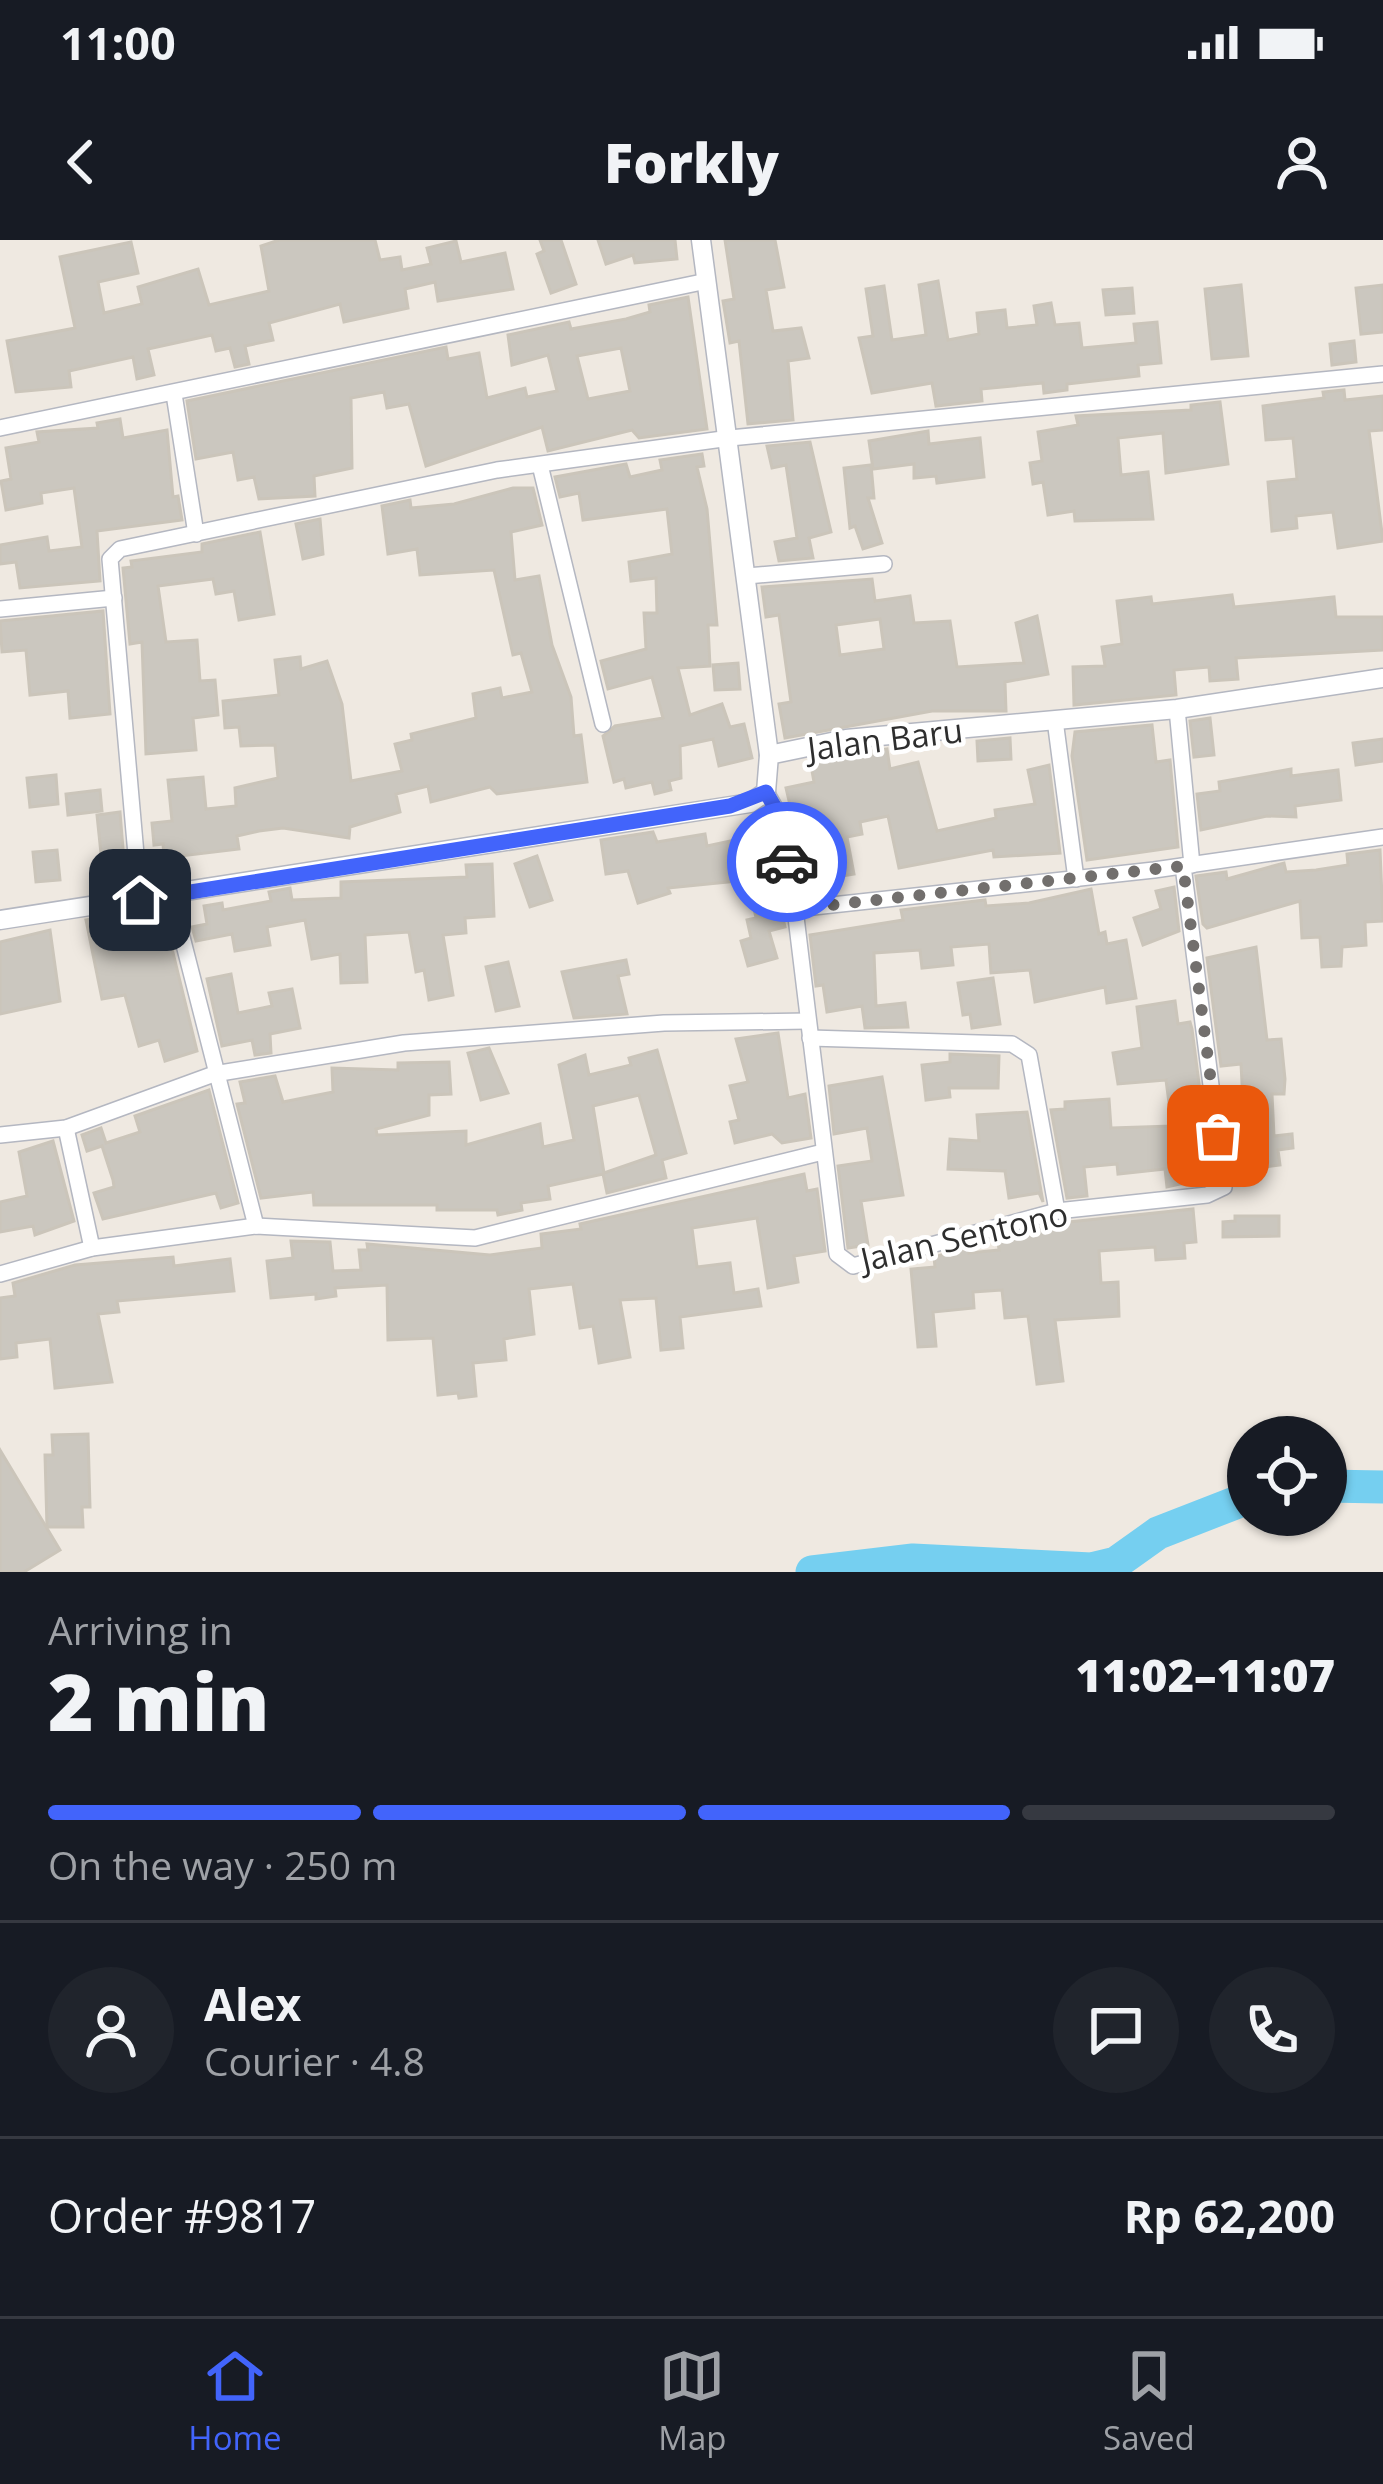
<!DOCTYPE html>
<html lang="en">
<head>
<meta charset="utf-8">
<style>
	body { margin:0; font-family:"Open Sans",sans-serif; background:#20242c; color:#f1f3f6; height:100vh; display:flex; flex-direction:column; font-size:45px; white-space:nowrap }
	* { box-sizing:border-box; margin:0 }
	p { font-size:39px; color:#9ea1a6 }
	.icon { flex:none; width:66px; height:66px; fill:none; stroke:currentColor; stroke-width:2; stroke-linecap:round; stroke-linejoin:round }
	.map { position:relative; height:1332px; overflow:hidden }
	.details { display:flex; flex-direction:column; background:#171b24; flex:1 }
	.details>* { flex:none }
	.fabs { position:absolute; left:1227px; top:1176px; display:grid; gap:24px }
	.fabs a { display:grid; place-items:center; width:120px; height:120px; border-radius:50%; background:#171b24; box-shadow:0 3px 9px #0004; font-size:60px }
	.pin { position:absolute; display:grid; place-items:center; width:102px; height:102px; color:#fff; margin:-51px; border-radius:24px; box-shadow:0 6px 18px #0006 }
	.courier { position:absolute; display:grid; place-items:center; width:120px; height:120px; margin:-60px; border:9px solid #4264fb; border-radius:50%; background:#fff; color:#222; box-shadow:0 3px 15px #0007 }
	.head em { font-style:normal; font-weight:800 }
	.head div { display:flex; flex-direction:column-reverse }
	.head { display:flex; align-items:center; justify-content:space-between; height:204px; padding:0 48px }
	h1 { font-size:78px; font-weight:800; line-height:90px }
	.bar { display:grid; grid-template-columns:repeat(4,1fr); gap:18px 12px; align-content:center; height:144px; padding:0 48px }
	.bar i { height:15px; border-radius:9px; background:#363941 }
	.bar .active { background:#4264fb }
	.bar p { grid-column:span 4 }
	.line { display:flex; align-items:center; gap:30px; padding:0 48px; border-top:3px solid #363941 }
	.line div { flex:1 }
	.round { display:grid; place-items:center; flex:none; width:126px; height:126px; border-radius:63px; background:#20242c }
	.status { display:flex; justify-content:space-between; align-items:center; height:84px; padding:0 60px; background:#171b24; direction:ltr }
	.status svg { height:33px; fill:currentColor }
	header { display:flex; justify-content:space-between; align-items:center; height:156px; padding:0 48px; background:#171b24; font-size:54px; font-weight:800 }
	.menu { display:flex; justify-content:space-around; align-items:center; height:168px; border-top:3px solid #363941; background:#171b24; font-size:33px; color:#9ea1a6 }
	.menu a { display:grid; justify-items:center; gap:6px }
	.menu .active { color:#4264fb }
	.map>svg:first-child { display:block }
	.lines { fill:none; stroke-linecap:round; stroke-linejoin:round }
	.river { stroke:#75cff0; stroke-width:33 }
	.building { fill:#cbc7bf; stroke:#cbc5ba; stroke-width:3; fill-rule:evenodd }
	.minor-casing { stroke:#b4b7c1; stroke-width:18 }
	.tertiary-casing { stroke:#b4b7c1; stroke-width:21 }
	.minor { stroke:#fff; stroke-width:15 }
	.tertiary { stroke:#fff; stroke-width:18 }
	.done { stroke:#726f6d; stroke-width:12; stroke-dasharray:0 21.6 }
	.route { stroke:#4264fb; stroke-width:15 }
	.labels { text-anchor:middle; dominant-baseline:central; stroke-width:9; stroke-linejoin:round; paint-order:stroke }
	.street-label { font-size:33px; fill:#2e2e2e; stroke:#fff }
</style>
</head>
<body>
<div class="status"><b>11:00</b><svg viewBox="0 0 49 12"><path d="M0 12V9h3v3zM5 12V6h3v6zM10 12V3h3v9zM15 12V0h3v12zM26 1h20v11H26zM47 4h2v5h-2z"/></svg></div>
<header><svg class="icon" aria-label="back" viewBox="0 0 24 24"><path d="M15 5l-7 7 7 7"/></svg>Forkly<svg class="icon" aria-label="person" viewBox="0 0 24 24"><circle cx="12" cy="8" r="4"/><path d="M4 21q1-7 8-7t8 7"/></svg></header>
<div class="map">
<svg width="1383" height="1332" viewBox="0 0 1383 1332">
	<rect width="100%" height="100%" fill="#efe9e1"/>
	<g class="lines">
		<!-- river -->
		<g class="river">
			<polyline points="1326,1246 1383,1247"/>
			<polyline points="812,1332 913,1320 1091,1329 1116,1323 1158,1293 1248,1258"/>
		</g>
	</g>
	<!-- building -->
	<g class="building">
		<polygon points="279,0 375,0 380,20 400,17 402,30 431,24 427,8 456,1 461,22 505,13 513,49 438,61 435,42 405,49 408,68 344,82 340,64 269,83 273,100 245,106 249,124 235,127 230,108 216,111 212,95 148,109 154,135 137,139 133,117 69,131 71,147 16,152 7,101 75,88 60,17 131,2 138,33 98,42 104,73 142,64 138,47 198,29 209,65 269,51 261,6"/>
		<polygon points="540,0 561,0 576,44 551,53 537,14 544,11"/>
		<polygon points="598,0 675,0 677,19 635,23 633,15 606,24"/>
		<polygon points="725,0 775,0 784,47 766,50 773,91 801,88 809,118 788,121 793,180 748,184 739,101 730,103 723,61 734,59"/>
		<polygon points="938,41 948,100 979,94 977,73 1005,70 1007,88 1037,85 1034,66 1051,63 1055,85 1079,83 1082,108 1136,103 1134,84 1157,82 1161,123 1138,125 1139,136 1067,144 1067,150 1044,153 1043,143 981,149 982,161 936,166 932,143 872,153 859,98 873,96 866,49 884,46 892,100 926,95 919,45"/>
		<polygon points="1241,45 1248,116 1212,119 1205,49"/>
		<polygon points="1383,45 1383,92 1361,94 1356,48"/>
		<polygon points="1132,48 1134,73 1106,75 1103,50"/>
		<path d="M688,57L707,189L639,198L632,190L548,211L542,187L426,226L409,164L387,168L384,152L351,158L352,228L314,236L315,256L259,259L254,237L238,240L233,212L196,219L187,161L446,107L448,119L479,113L487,158L525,148L527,157L557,151L548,115L512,125L508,95L569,82L571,89L626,79L650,72L649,65ZM621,108L630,151L588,159L577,116Z"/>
		<polygon points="1354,101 1356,122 1332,125 1330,104"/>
		<polygon points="1344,150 1345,160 1383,156 1383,190 1369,191 1383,301 1338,308 1333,272 1296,276 1297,288 1272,291 1268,242 1297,239 1293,198 1266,200 1263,166 1324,158 1323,152"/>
		<polygon points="1220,162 1228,224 1166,233 1163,193 1118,198 1121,235 1148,232 1153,279 1075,281 1074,271 1048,275 1043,242 1033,244 1030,223 1042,221 1038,192 1078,185 1076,176 1191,170 1191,165"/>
		<polygon points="120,179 123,198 167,190 173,257 178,256 182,280 97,291 100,341 20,348 16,322 0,324 0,305 47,297 49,311 82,307 74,248 41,253 42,263 6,270 1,241 11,239 6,208 39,202 37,192 98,188 97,183"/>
		<polygon points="928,191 929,204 980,198 984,237 937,243 936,236 914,238 914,224 873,229 869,201"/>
		<polygon points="810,202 831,292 809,298 813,318 779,321 775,302 797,298 786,225 772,228 767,206"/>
		<polygon points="702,214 704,226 697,227 707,269 717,385 708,385 710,426 678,428 690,475 722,464 730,487 744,484 752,518 719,526 713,499 680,506 681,538 669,541 671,550 655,554 652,542 626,548 624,539 614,542 603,496 615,486 663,478 652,437 608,449 601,421 646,409 644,373 657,373 656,338 631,341 629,322 672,314 667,269 583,280 579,253 560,257 555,237 626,224 630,237 662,230 660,220"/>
		<polygon points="871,225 874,258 868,258 882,303 863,309 855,286 850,288 844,228"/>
		<polygon points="513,248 533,248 542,285 511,292 515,340 539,336 552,405 571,457 574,496 581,495 587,542 497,554 490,547 431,562 428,546 396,554 400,572 350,587 349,598 283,588 259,591 237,596 239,609 180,616 181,626 165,628 163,604 154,605 152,583 172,581 168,540 203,537 206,569 236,566 235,548 278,538 275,505 241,506 239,487 225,488 223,461 279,455 275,420 300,417 301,429 327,421 342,464 351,541 402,531 395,504 412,500 411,494 476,478 473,454 500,448 502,458 532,452 521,413 513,415 494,330 420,335 417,309 388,314 382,266 410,260 411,268 454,264"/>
		<polygon points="320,279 323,314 303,319 296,284"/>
		<polygon points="260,292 274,374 239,380 234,351 216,354 213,339 158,346 166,402 197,400 200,441 215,440 218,475 193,478 196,510 146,514 142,402 130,404 123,328 132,327 131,321 202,312 202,304"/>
		<path d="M872,339L875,361L910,356L914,383L950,381L957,427L1024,423L1016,383L1037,376L1048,434L1005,442L1006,471H932L785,498L779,464L791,462L779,375L766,377L762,347ZM880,379L884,409L840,415L836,385Z"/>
		<polygon points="1232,355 1234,367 1334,357 1336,377 1383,377 1383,410 1236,418 1238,439 1210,441 1209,427 1174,430 1176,455 1074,465 1073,427 1105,426 1102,407 1122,404 1117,361 1151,357 1152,364"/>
		<polygon points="103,371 110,474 70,478 68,451 30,455 26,410 2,412 0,381"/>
		<polygon points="738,423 740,449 715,450 713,425"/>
		<polygon points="1210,478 1214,515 1194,517 1190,481"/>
		<polygon points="1152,485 1156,522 1170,520 1178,607 1087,620 1072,516 1075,492"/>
		<polygon points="1010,498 1011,519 978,521 977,501"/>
		<polygon points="1383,499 1383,521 1356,525 1353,503"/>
		<polygon points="887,509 890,529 918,522 937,591 996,578 995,570 1035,564 1028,530 1049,525 1060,613 994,617 993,610 899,628 888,576 860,582 862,594 847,597 854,634 812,641 802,576 793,578 786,548 814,542 810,520"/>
		<polygon points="1291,529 1291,536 1338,530 1341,560 1295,566 1296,577 1267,576 1201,590 1197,554 1220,551 1219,542"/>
		<polygon points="56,535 58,564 30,567 27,538"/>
		<polygon points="100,550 102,571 68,575 66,554"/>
		<polygon points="120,572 124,621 102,623 97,575"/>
		<polygon points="653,592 657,602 705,594 707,606 749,597 753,617 768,613 785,687 769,691 777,718 748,726 741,701 751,698 747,680 756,678 748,640 668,648 670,653 638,663 628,631 606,634 601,600"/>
		<polygon points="57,610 60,640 36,642 33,612"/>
		<polygon points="1380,610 1383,681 1365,682 1366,705 1342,707 1341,726 1322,727 1320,697 1302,698 1300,661 1207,688 1203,684 1196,636 1226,632 1227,639 1284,623 1286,632 1316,630 1348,625 1347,614"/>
		<polygon points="537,616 552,660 530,667 515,624"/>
		<polygon points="492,624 494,676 465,678 466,693 443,695 453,755 429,760 424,730 416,732 409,692 365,695 367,742 341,743 340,714 312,719 305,680 267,687 270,705 235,711 232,694 196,701 192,687 207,684 204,666 222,663 223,670 271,661 269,652 290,648 292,660 341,658 341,642 467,637 466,625"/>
		<polygon points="1174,647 1179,691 1143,705 1134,678 1161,669 1156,651"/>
		<polygon points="1091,649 1099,694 1105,692 1107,704 1126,700 1136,758 1107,763 1105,747 1035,762 1030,730 991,733 989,704 951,707 953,725 922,728 920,710 874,713 876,766 905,763 908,787 865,788 862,766 827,772 823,745 816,746 810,695 903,680 901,670 985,660 986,666 1029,663"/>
		<polygon points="110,676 114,698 166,684 197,811 165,821 159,800 139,806 125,755 102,759 86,680"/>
		<polygon points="50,690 60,761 0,774 0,702"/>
		<polygon points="1256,707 1267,800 1281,799 1285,839 1284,854 1272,854 1274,896 1292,894 1293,908 1278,910 1280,925 1242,930 1240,914 1232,915 1230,901 1245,899 1241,824 1221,826 1207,718"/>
		<polygon points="626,720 629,734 618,736 627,774 574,778 562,732"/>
		<polygon points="508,722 519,766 496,771 486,727"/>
		<polygon points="231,734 238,773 272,766 269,753 292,749 300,788 270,794 271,813 255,815 252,800 222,806 207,739"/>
		<polygon points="993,738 1000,784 972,788 970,774 963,775 958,743"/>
		<polygon points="1175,761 1178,784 1190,782 1192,789 1211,937 1167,947 1165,929 1118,934 1117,924 1084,927 1087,956 1067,958 1051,870 1065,869 1065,862 1109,859 1111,888 1172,886 1166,840 1118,844 1113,813 1142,808 1137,767"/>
		<polygon points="778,793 788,858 805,854 811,898 782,903 772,894 735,903 730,882 739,880 730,846 748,842 736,799"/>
		<polygon points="489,808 508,853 481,860 468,813"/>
		<path d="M657,810L686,913L662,920L666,938L607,953L603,934L548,946L550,959L521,963L522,970L498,975L497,970H437V965H314L313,952L261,958L237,864L245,863L240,842L275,836L283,862L333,852L332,828L398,830V823L449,822L451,854L429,855V875L376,889L377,895L466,891V905L540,884L543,907L574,900L559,825L585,815L589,835L631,825L629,818ZM639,855L656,915L604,933L593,866Z"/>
		<polygon points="950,814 999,816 998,848 949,848 950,857 926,860 922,825 950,822"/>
		<polygon points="882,837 903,955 861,961 868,1005 848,1008 838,926 872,921 867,888 834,894 829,846"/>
		<polygon points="209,850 238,963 221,968 216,953 103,979 94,953 114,947 113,940 102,906 87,911 82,895 101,888 106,903 140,892 135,876"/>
		<polygon points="1027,872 1043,962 1039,953 1009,958 1005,931 948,929 950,899 979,901 977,875"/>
		<polygon points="53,901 74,981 35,995 33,986 0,992 0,962 27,956 19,912"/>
		<polygon points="804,934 807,951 817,949 825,1011 794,1016 798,1042 768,1048 757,978 692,988 697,1027 730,1023 734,1053 758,1049 761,1066 680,1077 683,1108 661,1110 656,1058 620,1060 630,1117 599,1123 593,1086 580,1088 573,1044 529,1049 534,1094 504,1099 506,1120 473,1123 476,1156 459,1158 458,1153 438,1155 433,1098 388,1100 387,1045 335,1048 336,1056 316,1059 316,1054 271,1058 267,1021 293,1018 291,1001 330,1002 333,1031 361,1030 359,1010 368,1010 367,1004 490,1015 542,1008 541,994 581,989 580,984"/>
		<polygon points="1193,969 1196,1002 1184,1003 1185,1018 1156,1020 1155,1007 1099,1011 1101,1043 1118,1042 1119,1076 1055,1080 1063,1141 1037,1144 1028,1076 1005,1078 1002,1050 973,1052 974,1068 933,1072 936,1106 918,1107 911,1029 935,1027 934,1017 969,1007 969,1013 999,1010 998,1000 1022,998 1022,993 1059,983"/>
		<polygon points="1235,976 1279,976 1279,996 1223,997 1223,982 1235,981"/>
		<polygon points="173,1017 174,1026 230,1019 234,1051 117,1061 119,1072 98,1074 112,1142 55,1148 50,1099 16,1103 17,1117 0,1119 0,1058 15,1056 13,1043 75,1025"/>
		<polygon points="88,1194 90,1267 82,1267 83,1287 47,1287 45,1215 53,1215 52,1195"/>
		<polygon points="0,1210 60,1310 24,1332 0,1332"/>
	</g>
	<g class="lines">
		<!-- minor casing -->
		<g class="minor-casing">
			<g id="minor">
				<polyline points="174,154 196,294"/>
				<polyline points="0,188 707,41"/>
				<polyline points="540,225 603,484"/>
				<polyline points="747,336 884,324"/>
				<polyline points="0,369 114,358"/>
				<polyline points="1177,469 1192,625"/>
				<polyline points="1055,480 1076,639"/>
				<polyline points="766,552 778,573 795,669 837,1014 853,1026 1057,971 1207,955 1224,947 1183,626"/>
				<polyline points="171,654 256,986"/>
				<polyline points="140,660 110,319 120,309 497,230 730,198 1383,134"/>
				<polyline points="795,669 1154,630 1383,597"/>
				<polyline points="810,798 1012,804 1029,815 1057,971"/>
				<polyline points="66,888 92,1008"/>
				<polyline points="0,895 66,888 214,834 404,803 664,783 808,781"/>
				<polyline points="0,1034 92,1008 256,986 475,998 823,912"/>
			</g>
		</g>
		<!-- tertiary casing -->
		<g class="tertiary-casing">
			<g id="tertiary">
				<polyline points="701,0 769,515"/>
				<polyline points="0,680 750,563 766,552 769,515 846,499 1177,469 1383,438"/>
			</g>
		</g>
		<!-- minor -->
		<use href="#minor" class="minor"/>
		<!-- tertiary -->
		<use href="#tertiary" class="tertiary"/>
	</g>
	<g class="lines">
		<!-- done -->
		<polyline class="done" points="787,622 795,669 1183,626 1218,896"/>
		<!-- route -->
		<polyline class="route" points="140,660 730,566 766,552 778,573 787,622"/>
	</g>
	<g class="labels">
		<!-- street labels -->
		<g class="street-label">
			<text transform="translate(885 499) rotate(-7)">Jalan Baru</text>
			<text transform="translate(964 996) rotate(-13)">Jalan Sentono</text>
		</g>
	</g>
</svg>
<div class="fabs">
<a><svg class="icon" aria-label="locate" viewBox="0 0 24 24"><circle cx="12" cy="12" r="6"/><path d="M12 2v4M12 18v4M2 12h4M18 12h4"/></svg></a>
</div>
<div class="pin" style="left:1218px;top:896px;background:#ea580c"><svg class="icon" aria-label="bag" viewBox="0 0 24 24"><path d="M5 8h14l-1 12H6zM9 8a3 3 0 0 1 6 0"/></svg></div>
<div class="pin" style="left:140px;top:660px;background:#1f2937"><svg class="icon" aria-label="home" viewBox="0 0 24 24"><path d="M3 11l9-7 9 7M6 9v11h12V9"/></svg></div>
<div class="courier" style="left:787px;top:622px"><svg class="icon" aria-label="car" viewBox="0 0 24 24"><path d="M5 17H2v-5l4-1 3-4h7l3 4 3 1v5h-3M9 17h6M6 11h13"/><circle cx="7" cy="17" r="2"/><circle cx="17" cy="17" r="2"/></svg></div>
</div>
<section class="details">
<div class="head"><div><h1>2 min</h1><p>Arriving in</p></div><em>11:02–11:07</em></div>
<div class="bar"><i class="active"></i><i class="active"></i><i class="active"></i><i></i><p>On the way · 250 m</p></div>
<div class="line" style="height:216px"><a class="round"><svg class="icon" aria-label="person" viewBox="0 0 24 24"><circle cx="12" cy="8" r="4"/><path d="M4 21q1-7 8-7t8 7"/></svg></a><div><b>Alex</b><p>Courier · 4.8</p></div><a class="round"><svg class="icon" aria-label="chat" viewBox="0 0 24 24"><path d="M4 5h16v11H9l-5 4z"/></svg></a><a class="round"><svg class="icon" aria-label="phone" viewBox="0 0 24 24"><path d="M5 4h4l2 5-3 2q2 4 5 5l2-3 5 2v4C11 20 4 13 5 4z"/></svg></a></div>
<div class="line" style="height:156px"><div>Order #9817</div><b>Rp 62,200</b></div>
</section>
<nav class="menu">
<a class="active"><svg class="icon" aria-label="home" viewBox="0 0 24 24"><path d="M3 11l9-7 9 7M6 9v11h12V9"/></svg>Home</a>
<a><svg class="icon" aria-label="map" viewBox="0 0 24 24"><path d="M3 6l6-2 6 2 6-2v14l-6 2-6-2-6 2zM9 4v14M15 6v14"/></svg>Map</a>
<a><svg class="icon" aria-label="saved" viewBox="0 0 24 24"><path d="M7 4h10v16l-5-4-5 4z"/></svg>Saved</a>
</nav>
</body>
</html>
